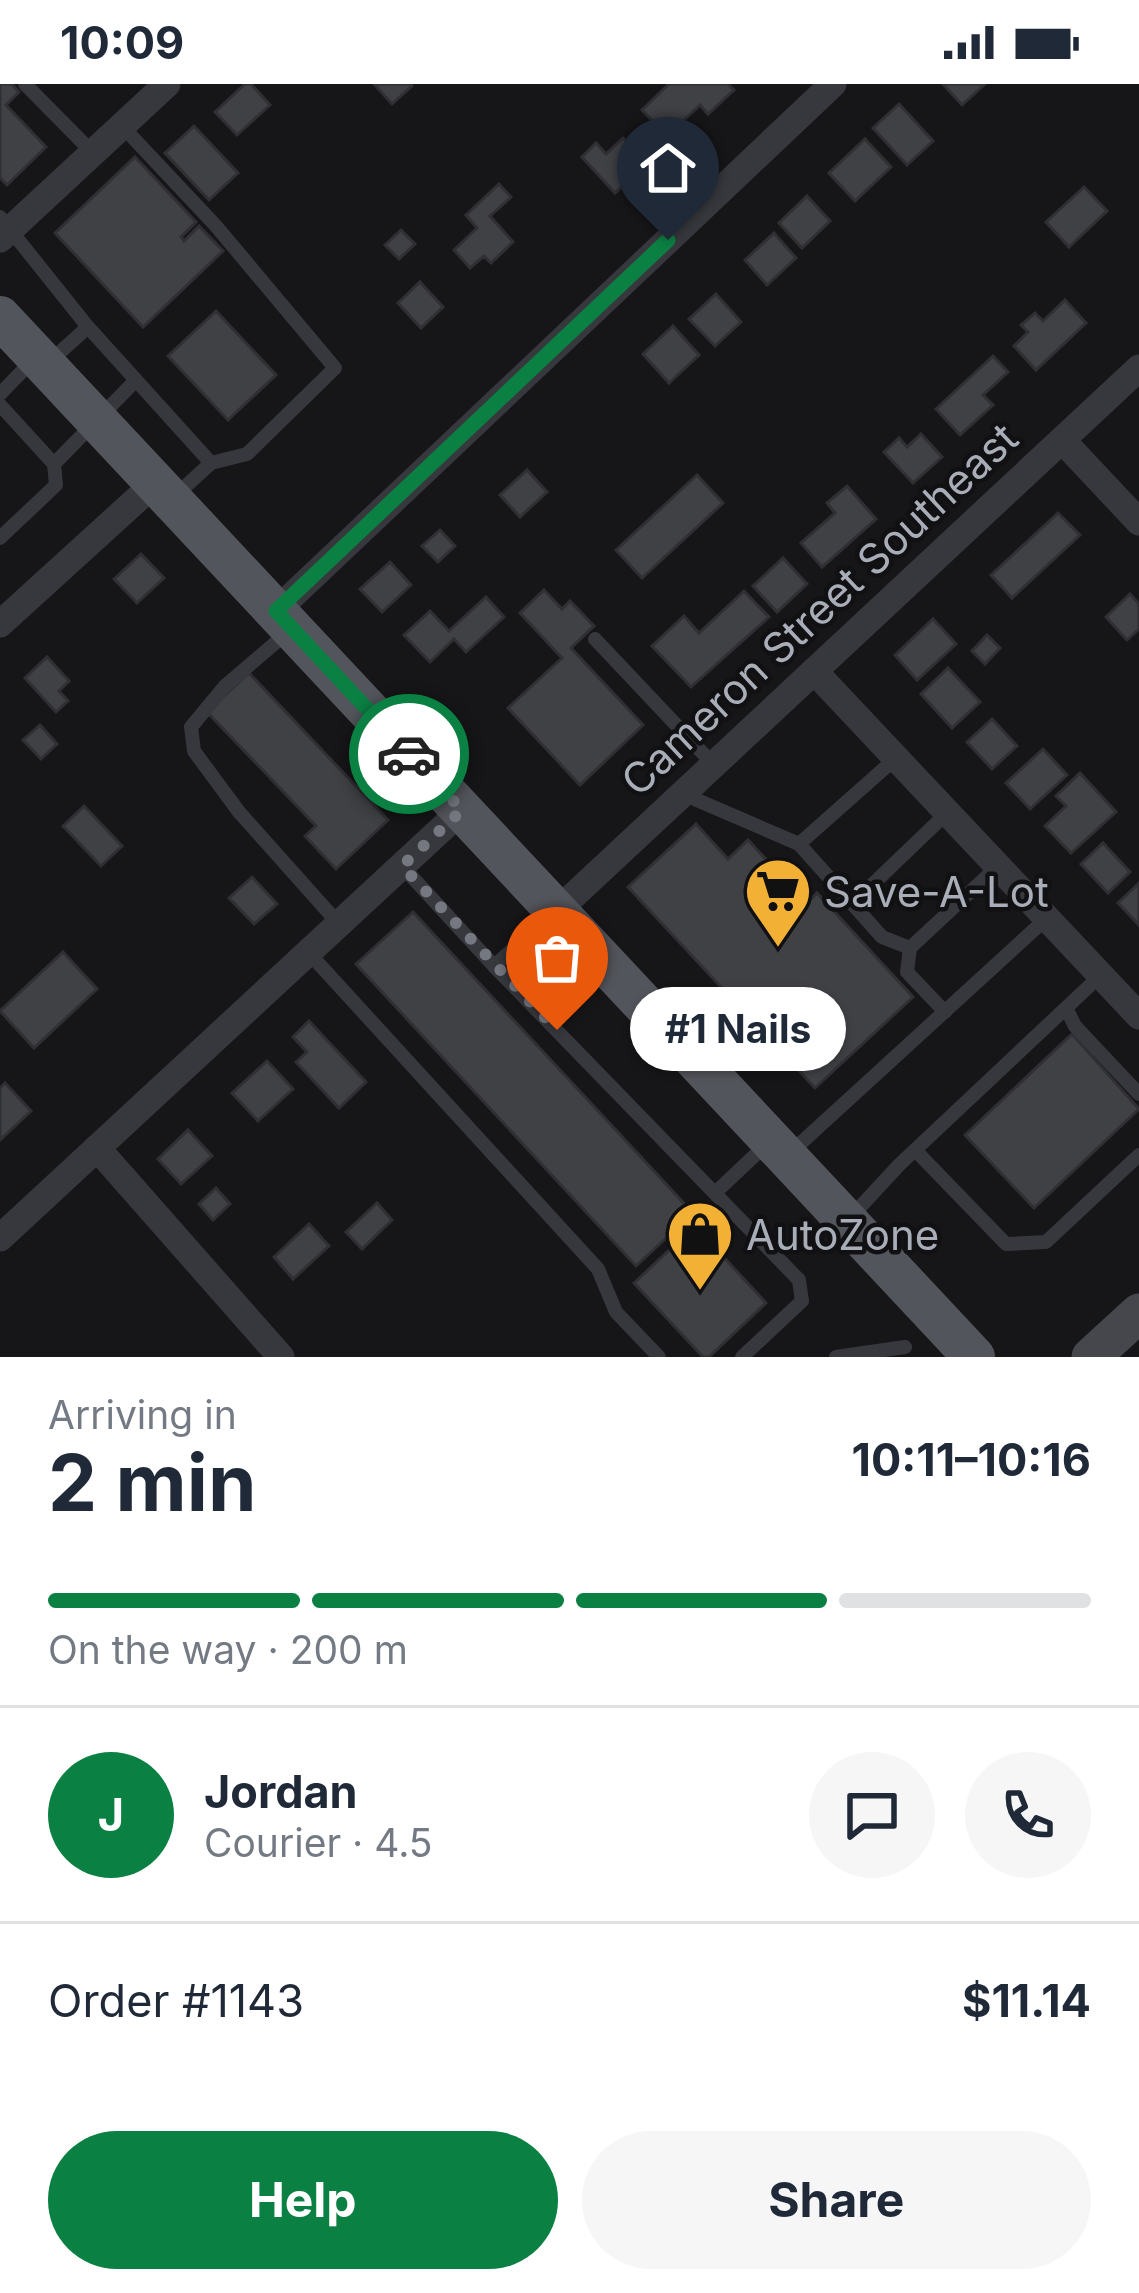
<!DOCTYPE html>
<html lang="en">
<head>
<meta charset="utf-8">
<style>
	body { margin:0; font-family:Inter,sans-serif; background:#f6f6f7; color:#1f2937; height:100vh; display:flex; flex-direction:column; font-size:45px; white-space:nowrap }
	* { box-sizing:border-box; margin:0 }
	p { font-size:39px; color:#747a83 }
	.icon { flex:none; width:66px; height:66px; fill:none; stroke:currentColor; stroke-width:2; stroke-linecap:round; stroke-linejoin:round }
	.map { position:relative; height:1273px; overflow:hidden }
	.side { display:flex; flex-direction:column; background:#fff; flex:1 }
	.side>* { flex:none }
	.pin { position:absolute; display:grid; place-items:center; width:102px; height:102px; color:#fff; margin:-123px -51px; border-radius:50% 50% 50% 0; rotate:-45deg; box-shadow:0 0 12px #0007 }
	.pin .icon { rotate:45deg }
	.courier { position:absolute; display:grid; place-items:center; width:120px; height:120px; margin:-60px; border:9px solid #0b8043; border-radius:50%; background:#fff; color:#222; box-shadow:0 3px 15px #0007 }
	.bubble { position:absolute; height:84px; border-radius:42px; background:#fff; box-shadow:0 3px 9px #0004; font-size:39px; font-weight:700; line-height:84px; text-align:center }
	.headline em { font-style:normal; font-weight:700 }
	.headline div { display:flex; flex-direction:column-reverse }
	.headline { display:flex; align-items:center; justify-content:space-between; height:204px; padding:0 48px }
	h1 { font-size:78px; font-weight:700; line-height:90px }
	.bar { display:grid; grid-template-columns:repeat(4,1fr); gap:18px 12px; align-content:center; height:144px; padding:0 48px }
	.bar i { height:15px; border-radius:9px; background:#e0e1e3 }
	.bar .on { background:#0b8043 }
	.bar p { grid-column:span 4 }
	.line { display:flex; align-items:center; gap:30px; padding:0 48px; border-top:3px solid #e0e1e3 }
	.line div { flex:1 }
	.round { display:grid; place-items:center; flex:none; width:126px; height:126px; border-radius:63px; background:#f6f6f7 }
	.action { display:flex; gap:24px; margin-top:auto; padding:24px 48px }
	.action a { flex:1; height:138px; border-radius:72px; background:#0b8043; color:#fff; font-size:48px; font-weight:700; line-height:138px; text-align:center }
	.action a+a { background:#f6f6f7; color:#1f2937 }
	.status { display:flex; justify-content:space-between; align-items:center; height:84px; padding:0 60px; background:#fff; direction:ltr }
	.status svg { height:33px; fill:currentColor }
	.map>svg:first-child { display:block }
	.building { fill:#404145; stroke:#303034; stroke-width:3 }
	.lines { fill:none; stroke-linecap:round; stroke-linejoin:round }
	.lane { stroke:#37383d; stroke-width:14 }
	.street { stroke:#37383d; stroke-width:27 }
	.secondary { stroke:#45474d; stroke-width:39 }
	.primary { stroke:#53555c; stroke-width:42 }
	.done { stroke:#757880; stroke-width:12; stroke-dasharray:0 21.6 }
	.route { stroke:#0b8043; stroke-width:15 }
	.labels { text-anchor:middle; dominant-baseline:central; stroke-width:9; stroke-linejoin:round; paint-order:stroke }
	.street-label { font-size:42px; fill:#a8adb8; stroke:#111113 }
	.poi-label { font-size:42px; fill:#a8adb8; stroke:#111113; text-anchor:start }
</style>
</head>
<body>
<div class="status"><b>10:09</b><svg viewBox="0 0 49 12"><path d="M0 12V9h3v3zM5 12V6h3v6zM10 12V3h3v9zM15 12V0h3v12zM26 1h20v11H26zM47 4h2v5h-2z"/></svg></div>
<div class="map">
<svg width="1139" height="1273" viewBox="0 0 1139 1273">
	<rect width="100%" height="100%" fill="#161618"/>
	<!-- building -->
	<g class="building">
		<polygon points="0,0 12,0 19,8 6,21 46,63 7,101 0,94"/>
		<polygon points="245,0 251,0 270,21 237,51 215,28"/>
		<polygon points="374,0 410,0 412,2 392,20"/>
		<polygon points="669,0 728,0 734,6 708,30 700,21 667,52 642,26"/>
		<polygon points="943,0 985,0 962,21"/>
		<polygon points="899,20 933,57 907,81 873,44"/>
		<polygon points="194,42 238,89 209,116 165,69"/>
		<polygon points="623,54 647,79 615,109 582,73 596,59 606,70"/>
		<polygon points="865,55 891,83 855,117 829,89"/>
		<polygon points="135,73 196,138 181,153 184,157 199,142 223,167 143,243 55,149"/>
		<polygon points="499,100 511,113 490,132 513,158 491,179 484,172 470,184 454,166 477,144 466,131"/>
		<polygon points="1084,103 1107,127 1069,163 1046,138"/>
		<polygon points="807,112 830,137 802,164 779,139"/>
		<polygon points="401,146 415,160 399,175 385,161"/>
		<polygon points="774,149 796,174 767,201 745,176"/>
		<polygon points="420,198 443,223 421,244 398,219"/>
		<polygon points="716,210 741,238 715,262 689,235"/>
		<polygon points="1065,216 1086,239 1036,286 1014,262 1028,248 1021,241 1035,229 1043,237"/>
		<polygon points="216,227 276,291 228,336 168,272"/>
		<polygon points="673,242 699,271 669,299 643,270"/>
		<polygon points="993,272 1008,288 983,311 993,321 960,351 936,325"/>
		<polygon points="921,350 942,373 913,399 884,368 899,354 907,363"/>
		<polygon points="527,386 547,408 520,433 500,411"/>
		<polygon points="697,391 723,419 642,494 616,466"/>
		<polygon points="847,402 876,435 822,483 801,459 835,429 827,419"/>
		<polygon points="1058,429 1080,451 1012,514 991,491"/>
		<polygon points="440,446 455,462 438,478 422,462"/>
		<polygon points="141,470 164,494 137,519 114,495"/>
		<polygon points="783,474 807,500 777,528 753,502"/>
		<polygon points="390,478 411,501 382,528 360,505"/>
		<polygon points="544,506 562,525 570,517 594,542 571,564 643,641 580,701 508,624 562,574 520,529"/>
		<polygon points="744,507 769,533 691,603 652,562 684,532 699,549"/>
		<polygon points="1130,510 1139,520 1139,545 1127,556 1106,533"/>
		<polygon points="486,513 504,533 466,568 454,555 430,578 404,551 430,527 449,547"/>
		<polygon points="933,535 956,560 917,596 895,571"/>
		<polygon points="987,551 1000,564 985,580 972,567"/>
		<polygon points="47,573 69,597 59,607 68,617 56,628 25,594"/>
		<polygon points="948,584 980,618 952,644 921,610"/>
		<polygon points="249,589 388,736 336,785 305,752 316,742 207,628"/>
		<polygon points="992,635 1017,662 992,685 967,658"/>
		<polygon points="40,641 57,660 41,675 23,656"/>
		<polygon points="1043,665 1067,691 1030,725 1006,699"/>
		<polygon points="1080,689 1116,728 1071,769 1045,742 1066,722 1056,712"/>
		<polygon points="84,722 122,762 101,782 63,742"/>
		<polygon points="696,740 728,775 748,756 807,819 817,809 913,913 815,1004 628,803"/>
		<polygon points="1103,759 1130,788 1108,809 1081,780"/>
		<polygon points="252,793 277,820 254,840 229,814"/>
		<polygon points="1139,799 1139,841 1118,819"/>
		<polygon points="413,828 693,1129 636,1182 356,880"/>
		<polygon points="63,868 97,905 34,964 0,927"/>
		<polygon points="309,937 366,998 339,1024 296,978 307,968 293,953"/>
		<polygon points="1072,950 1139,1025 1034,1124 965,1051"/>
		<polygon points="267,977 293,1005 258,1037 232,1009"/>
		<polygon points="5,999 31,1027 0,1056 0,1004"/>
		<polygon points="188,1046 212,1072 181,1100 158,1075"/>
		<polygon points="216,1104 230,1120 213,1136 199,1120"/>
		<polygon points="377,1119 392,1136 362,1165 346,1148"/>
		<polygon points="309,1140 329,1162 293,1195 274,1173"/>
		<polygon points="695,1142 766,1219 709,1273 703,1273 634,1199"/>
	</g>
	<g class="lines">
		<!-- lane -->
		<g class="lane">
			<polyline points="25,0 93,69"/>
			<polyline points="122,42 216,142 335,284 247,370 211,379"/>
			<polyline points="0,133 88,243 211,379 175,412"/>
			<polyline points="48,279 88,243"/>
			<polyline points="0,310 34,275"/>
			<polyline points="0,321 54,380"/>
			<polyline points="0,454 56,401 54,380 136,296"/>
			<polyline points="288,548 225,602 191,643 194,667 239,728 339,840"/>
			<polyline points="595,555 714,681"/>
			<polyline points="683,710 799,760 896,674"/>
			<polyline points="799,760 882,853 910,864"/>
			<polyline points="402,782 494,882 799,1196 802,1217 742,1273"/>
			<polyline points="852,820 947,729"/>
			<polyline points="308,868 598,1185 616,1228 659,1273"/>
			<polyline points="494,882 553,830"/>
			<polyline points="1066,924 1075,942 1139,1010"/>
			<polyline points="945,928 907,888 910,864 998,782"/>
			<polyline points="915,1066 1006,1160 1046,1158 1139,1071"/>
			<polyline points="790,1069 1047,834"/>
			<polyline points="716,1108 769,1058"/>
			<polyline points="850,1134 899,1081 1101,891"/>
			<polyline points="836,1273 905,1263"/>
		</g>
		<!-- street -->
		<g class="street">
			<polyline points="0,155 167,0"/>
			<polyline points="1062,356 1139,438"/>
			<polyline points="276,527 833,0"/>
			<polyline points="0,540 155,399"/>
			<polyline points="814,587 1139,932"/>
			<polyline points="557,827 1139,284"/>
			<polyline points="97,1064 281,1273"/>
			<polyline points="0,1154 462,726"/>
		</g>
		<!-- secondary -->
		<polyline class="secondary" points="1091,1273 1139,1229"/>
		<!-- primary -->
		<polyline class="primary" points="0,233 974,1273"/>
	</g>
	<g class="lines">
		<!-- done -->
		<polyline class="done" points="409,670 462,726 402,782 557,946"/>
		<!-- route -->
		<polyline class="route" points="409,670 276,527 668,156"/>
	</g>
	<!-- icons -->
	<defs>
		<g id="supermarket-pin" transform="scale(3.45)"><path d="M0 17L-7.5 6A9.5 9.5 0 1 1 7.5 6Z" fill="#f2b134" stroke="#111113"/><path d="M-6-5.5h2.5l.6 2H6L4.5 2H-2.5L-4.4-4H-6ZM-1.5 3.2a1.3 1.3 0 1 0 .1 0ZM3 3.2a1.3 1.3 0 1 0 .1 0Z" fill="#111"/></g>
		<g id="shop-pin" transform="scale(3.45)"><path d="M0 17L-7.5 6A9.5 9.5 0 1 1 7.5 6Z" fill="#f2b134" stroke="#111113"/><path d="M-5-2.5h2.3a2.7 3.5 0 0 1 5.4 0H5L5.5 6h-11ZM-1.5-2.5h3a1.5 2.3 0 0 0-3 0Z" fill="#111"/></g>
	</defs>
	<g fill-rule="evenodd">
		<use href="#supermarket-pin" x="778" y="807"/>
		<use href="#shop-pin" x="700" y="1150"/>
	</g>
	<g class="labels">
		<!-- street labels -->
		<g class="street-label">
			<text transform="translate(819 525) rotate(-43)">Cameron Street Southeast</text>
		</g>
		<!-- poi labels -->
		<g class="poi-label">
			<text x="824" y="807">Save-A-Lot</text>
			<text x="746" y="1150">AutoZone</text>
		</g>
	</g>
</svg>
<div class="pin" style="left:557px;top:946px;background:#ea580c"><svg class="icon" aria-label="bag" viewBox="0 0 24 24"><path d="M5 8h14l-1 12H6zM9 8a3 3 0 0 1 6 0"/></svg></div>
<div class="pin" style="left:668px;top:156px;background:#1f2937"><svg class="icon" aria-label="home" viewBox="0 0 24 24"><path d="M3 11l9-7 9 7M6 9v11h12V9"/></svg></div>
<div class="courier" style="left:409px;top:670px"><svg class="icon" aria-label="car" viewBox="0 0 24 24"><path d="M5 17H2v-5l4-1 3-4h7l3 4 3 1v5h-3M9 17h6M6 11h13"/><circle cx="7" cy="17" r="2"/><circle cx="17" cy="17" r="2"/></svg></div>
<div class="bubble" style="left:630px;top:903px;width:216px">#1 Nails</div>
</div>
<section class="side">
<div class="headline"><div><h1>2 min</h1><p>Arriving in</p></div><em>10:11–10:16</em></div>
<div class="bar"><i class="on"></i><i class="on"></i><i class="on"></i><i></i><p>On the way · 200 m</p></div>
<div class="line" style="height:216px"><b class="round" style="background:#0b8043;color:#fff">J</b><div><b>Jordan</b><p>Courier · 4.5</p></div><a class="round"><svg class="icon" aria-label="chat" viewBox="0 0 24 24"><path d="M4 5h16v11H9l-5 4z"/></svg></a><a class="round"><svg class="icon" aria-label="phone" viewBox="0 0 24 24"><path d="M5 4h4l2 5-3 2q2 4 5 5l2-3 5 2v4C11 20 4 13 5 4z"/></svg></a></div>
<div class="line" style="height:156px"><div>Order #1143</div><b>$11.14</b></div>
<div class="action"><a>Help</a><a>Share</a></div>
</section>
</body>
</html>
